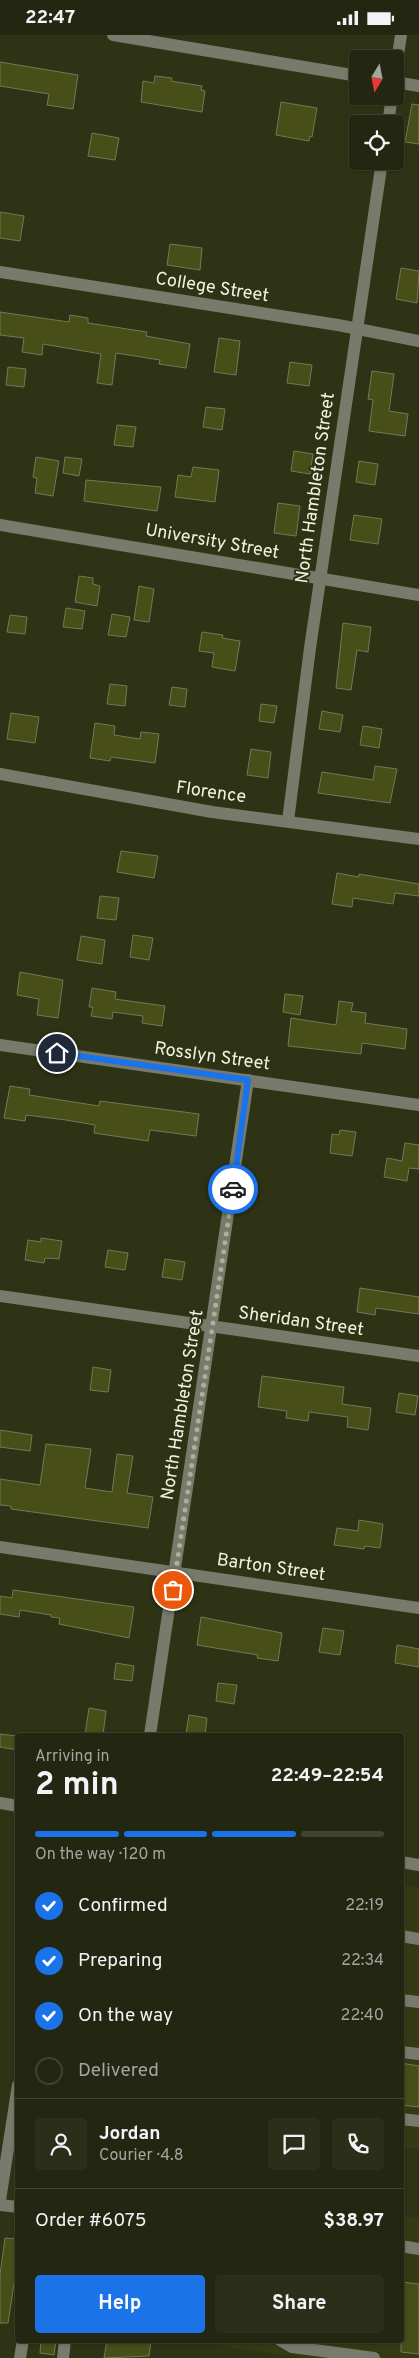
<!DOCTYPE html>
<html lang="en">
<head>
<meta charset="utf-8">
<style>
	body { margin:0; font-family:Overpass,sans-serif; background:#2b2e19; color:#f1f3f6; height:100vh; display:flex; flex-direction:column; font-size:19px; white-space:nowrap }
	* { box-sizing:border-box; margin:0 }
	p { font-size:16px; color:#a3a59f }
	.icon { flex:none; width:28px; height:28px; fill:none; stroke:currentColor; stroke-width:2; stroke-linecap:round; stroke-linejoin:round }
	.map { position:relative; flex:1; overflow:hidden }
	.panel { position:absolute; left:15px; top:1698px; width:389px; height:610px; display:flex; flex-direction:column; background:#232610; border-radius:5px; box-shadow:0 1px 4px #0004,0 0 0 1px #404330 }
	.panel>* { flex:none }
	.needle { width:32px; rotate:190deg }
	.buttons { position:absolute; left:349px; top:15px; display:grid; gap:10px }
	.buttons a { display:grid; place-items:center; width:55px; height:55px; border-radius:5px; background:#232610; box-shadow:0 1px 4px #0004,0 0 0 1px #404330; font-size:25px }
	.pin { position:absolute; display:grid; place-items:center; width:42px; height:42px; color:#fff; margin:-21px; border:2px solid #fff; border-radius:50%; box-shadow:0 1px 5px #0007 }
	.courier { position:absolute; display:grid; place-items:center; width:50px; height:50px; margin:-25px; border:4px solid #1a73e8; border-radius:50%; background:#fff; color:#222; box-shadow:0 1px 6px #0007 }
	.head em { font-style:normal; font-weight:700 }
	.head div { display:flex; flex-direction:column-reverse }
	.head { display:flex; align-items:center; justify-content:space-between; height:85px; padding:0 20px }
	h1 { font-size:32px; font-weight:700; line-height:38px }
	.bar { display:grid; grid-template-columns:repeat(4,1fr); gap:8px 5px; align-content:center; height:60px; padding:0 20px }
	.bar i { height:6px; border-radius:4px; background:#404330 }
	.bar .on { background:#1a73e8 }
	.bar p { grid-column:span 4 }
	.line { display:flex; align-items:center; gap:12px; padding:0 20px; border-top:1px solid #404330 }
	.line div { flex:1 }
	.round { display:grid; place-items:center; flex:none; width:52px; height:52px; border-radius:5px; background:#2b2e19 }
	ol { padding:0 20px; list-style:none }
	li { display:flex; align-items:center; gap:15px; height:55px }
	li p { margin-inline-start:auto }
	li .icon { padding:5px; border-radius:50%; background:#1a73e8; color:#fff; stroke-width:4 }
	li:last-child { color:#a3a59f }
	li i { width:28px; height:28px; border:2px solid #404330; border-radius:50% }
	.button { display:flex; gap:10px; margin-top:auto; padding:10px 20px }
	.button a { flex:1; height:58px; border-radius:5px; background:#1a73e8; color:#fff; font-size:20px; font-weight:700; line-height:58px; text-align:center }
	.button a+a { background:#2b2e19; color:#f1f3f6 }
	.status { display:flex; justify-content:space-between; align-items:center; height:35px; padding:0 25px; background:#232610; direction:ltr }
	.status svg { height:14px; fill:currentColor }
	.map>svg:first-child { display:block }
	.built { fill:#353a14 }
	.building { fill:#474e17; stroke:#737859 }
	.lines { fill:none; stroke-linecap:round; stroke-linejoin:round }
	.minor { stroke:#787a6c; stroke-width:12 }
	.done { stroke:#acb09a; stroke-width:5; stroke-dasharray:0 9 }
	.route { stroke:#1a73e8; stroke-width:6 }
	.labels { text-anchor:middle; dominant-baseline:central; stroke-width:4; stroke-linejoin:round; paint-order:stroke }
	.street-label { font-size:18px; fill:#eff3e1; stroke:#2f3316 }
</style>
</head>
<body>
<div class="status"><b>22:47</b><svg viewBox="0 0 49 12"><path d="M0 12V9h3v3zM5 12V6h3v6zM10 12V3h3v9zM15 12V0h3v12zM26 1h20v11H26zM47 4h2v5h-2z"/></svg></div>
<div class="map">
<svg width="419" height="2323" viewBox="0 0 419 2323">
	<rect width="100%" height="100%" fill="#2f3316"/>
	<!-- built -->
	<g class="built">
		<polygon points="401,1850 419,1853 419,2114 401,2112"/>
		<polygon points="401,2180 419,2183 419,2323 305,2323 221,2311 222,2305 401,2305"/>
	</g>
	<!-- building -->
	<g class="building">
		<polygon points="0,27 78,40 73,74 47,70 49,59 0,51"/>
		<polygon points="155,41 172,43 171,46 202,51 201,55 205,56 202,77 141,67 143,46 154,48"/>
		<polygon points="281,67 317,73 312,102 310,101 309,106 276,100"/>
		<polygon points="412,69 419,70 419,109 405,107"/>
		<polygon points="92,98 119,103 115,125 88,121"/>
		<polygon points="0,177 24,181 20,206 0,203"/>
		<polygon points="170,209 202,213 200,235 167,230"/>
		<polygon points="401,233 419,236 417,268 396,264"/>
		<polygon points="0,277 69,287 70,280 88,283 88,288 147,297 146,301 190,309 186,333 159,329 160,325 116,318 112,350 97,348 101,319 43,309 42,320 22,317 24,303 0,300"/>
		<polygon points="219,303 240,306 236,340 214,337"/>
		<polygon points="290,327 312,330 309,351 287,348"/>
		<polygon points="8,332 26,334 24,352 6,350"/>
		<polygon points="372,336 394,339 389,376 408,379 405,401 369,396 373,365 368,364"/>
		<polygon points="206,372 225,374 222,395 203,392"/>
		<polygon points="117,390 136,392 133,412 114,410"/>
		<polygon points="294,416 313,419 310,439 291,436"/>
		<polygon points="36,422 59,426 53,461 35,458 37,443 33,442"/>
		<polygon points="65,422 82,424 79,441 63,438"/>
		<polygon points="359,426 378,429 375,450 356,447"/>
		<polygon points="193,432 219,435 215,467 175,462 178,440 191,442"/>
		<polygon points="86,445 161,452 157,476 84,466"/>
		<polygon points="278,468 300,471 296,501 274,498"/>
		<polygon points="354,480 382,484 378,509 350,505"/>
		<polygon points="79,541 93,543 93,549 100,551 97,571 75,567"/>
		<polygon points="139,551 154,554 149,587 134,585"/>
		<polygon points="66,573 85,576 82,594 63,592"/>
		<polygon points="112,579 130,582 126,602 108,600"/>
		<polygon points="10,580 27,582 25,599 7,597"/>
		<polygon points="343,588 371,592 368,617 357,615 351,655 336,653"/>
		<polygon points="202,597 223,600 222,603 240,606 235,636 212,632 214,618 199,616"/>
		<polygon points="110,649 127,651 125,671 107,669"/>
		<polygon points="172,652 187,654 185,672 169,670"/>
		<polygon points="261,669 277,671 274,688 259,686"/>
		<polygon points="322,676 343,680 340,697 319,694"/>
		<polygon points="11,678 39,682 35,708 7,704"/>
		<polygon points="95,688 115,691 114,700 140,704 141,697 159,699 155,728 111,722 110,726 90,723"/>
		<polygon points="363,691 382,694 379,713 360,710"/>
		<polygon points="251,714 271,717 268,743 247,740"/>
		<polygon points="375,731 397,734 390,768 318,758 322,737 373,745"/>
		<polygon points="121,816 158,821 154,843 117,837"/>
		<polygon points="337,838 359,842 359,839 419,849 419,861 395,858 393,869 353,863 352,872 332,869"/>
		<polygon points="100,861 119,863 116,885 97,883"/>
		<polygon points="133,900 153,903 149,925 130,922"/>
		<polygon points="81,901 105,905 102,929 77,925"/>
		<polygon points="20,937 63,945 58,983 37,980 39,964 17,960"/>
		<polygon points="92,953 116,957 115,964 165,971 162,991 142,988 143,981 113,977 112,984 91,981 93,972 89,972"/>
		<polygon points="285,959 303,961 300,980 283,977"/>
		<polygon points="339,966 353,968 351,976 366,978 365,988 407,994 405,1014 362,1008 361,1019 288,1011 291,983 336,990"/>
		<polygon points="10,1051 30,1054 29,1060 99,1071 100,1066 199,1079 196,1101 150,1095 148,1106 94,1098 95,1090 66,1085 26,1080 25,1086 4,1083"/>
		<polygon points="340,1095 356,1097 352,1121 330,1118 332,1099 339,1100"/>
		<polygon points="405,1108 419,1110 419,1134 409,1133 407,1146 384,1142 387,1123 402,1126"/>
		<polygon points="41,1203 62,1206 59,1224 45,1223 44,1228 25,1225 28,1205 41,1207"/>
		<polygon points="108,1215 128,1218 125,1235 105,1232"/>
		<polygon points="165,1224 185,1227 182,1245 162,1242"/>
		<polygon points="360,1253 419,1262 419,1279 376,1273 375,1280 357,1277"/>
		<polygon points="93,1332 111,1335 108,1357 90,1355"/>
		<polygon points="262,1341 344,1352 342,1369 371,1373 368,1395 347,1392 348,1382 309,1377 308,1386 286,1383 287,1376 258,1372"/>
		<polygon points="399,1358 418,1361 415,1380 396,1377"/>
		<polygon points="0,1395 32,1400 30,1416 0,1412"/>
		<polygon points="46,1409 91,1414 85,1453 112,1457 117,1419 133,1421 127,1458 153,1462 148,1493 11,1474 11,1471 0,1470 0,1444 40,1450"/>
		<polygon points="359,1485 383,1489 380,1513 365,1511 364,1514 334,1510 337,1493 358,1496"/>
		<polygon points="13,1555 134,1572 129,1603 59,1589 60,1583 51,1582 51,1580 20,1575 19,1582 0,1579 0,1561 12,1563"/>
		<polygon points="201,1582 282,1598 278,1626 257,1623 258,1620 197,1610"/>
		<polygon points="323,1593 344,1596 340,1620 319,1617"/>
		<polygon points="397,1610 419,1614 419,1632 395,1628"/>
		<polygon points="116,1628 134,1631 132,1646 114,1644"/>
		<polygon points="218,1648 237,1650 234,1669 216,1666"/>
		<polygon points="89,1673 106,1676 103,1700 85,1700"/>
		<polygon points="189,1680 207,1683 205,1700 186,1699"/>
		<polygon points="0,1699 18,1701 18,1715 0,1712"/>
		<polygon points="401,2028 419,2031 419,2072 401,2070"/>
		<polygon points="5,2203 18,2204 18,2223 8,2288 0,2288 0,2240"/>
		<polygon points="401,2247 419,2249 419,2319 401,2317"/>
		<polygon points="41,2305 56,2305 54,2320 40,2318"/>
		<polygon points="107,2305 151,2305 149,2321 104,2323"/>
	</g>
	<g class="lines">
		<!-- minor -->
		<g class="minor">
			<polyline points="113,0 358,41"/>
			<polyline points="395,41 401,0"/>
			<polyline points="395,47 419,51"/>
			<polyline points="388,89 392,61"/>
			<polyline points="0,237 338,290 419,306"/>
			<polyline points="0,490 419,560"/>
			<polyline points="0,739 212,777 419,804"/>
			<polyline points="288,786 310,613 382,126"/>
			<polyline points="0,1010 419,1070"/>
			<polyline points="0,1261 419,1321"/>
			<polyline points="0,1512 419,1573"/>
			<polyline points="150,1700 248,1045"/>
			<polyline points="0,1768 18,1771"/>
			<polyline points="401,1827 419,1830"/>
			<polyline points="401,1901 419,1904"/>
			<polyline points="401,1965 419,1967"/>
			<polyline points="401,2017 419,2019"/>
			<polyline points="401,2084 419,2086"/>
			<polyline points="0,2165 18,2050"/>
			<polyline points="0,2170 18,2172"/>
			<polyline points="401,2211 419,2214"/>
			<polyline points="280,2305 292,2312 374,2323"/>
			<polyline points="20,2323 23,2305"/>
			<polyline points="63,2323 65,2305"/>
		</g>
	</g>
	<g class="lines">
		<!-- done -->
		<polyline class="done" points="173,1555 233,1154"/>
		<!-- route -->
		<polyline class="route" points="57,1018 248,1045 233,1154"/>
	</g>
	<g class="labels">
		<!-- street labels -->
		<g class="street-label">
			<text transform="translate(212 253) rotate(9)">College Street</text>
			<text transform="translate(316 453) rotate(-82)">North Hambleton Street</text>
			<text transform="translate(212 507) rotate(10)">University Street</text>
			<text transform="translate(211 758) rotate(8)">Florence</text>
			<text transform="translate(212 1022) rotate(8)">Rosslyn Street</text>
			<text transform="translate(301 1287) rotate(8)">Sheridan Street</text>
			<text transform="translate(183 1370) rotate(-81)">North Hambleton Street</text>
			<text transform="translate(271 1533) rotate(8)">Barton Street</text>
		</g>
	</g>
</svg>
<div class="buttons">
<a><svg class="needle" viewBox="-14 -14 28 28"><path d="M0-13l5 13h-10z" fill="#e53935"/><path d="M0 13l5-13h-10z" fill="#a3a59f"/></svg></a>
<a><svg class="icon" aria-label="locate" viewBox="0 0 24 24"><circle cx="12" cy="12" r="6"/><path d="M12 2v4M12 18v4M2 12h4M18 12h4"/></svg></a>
</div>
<div class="pin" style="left:173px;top:1555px;background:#ea580c"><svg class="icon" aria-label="bag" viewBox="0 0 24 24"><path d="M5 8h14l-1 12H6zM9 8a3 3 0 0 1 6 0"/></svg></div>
<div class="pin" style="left:57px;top:1018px;background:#1f2937"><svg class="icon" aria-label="home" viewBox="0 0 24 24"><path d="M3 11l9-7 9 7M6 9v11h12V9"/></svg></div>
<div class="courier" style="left:233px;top:1154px"><svg class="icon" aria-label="car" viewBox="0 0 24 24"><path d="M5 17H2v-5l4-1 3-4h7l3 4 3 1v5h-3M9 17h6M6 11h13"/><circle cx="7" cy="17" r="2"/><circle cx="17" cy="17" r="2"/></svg></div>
<section class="panel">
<div class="head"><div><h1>2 min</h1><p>Arriving in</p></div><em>22:49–22:54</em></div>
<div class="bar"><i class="on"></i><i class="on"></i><i class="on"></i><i></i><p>On the way · 120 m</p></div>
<ol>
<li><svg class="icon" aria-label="check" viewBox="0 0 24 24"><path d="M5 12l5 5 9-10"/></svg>Confirmed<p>22:19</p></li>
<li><svg class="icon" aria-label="check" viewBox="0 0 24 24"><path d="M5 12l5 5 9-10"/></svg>Preparing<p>22:34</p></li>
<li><svg class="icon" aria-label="check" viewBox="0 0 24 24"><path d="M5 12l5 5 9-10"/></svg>On the way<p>22:40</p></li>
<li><i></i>Delivered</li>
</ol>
<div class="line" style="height:90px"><a class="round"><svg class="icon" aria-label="person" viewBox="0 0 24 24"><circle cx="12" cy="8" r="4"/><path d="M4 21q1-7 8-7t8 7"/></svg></a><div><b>Jordan</b><p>Courier · 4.8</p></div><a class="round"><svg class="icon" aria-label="chat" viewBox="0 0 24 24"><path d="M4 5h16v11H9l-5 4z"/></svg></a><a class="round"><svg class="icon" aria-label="phone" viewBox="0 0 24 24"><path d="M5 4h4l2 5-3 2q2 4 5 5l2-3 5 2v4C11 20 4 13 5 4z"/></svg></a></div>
<div class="line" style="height:65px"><div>Order #6075</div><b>$38.97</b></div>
<div class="button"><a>Help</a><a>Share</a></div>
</section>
</div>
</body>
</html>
